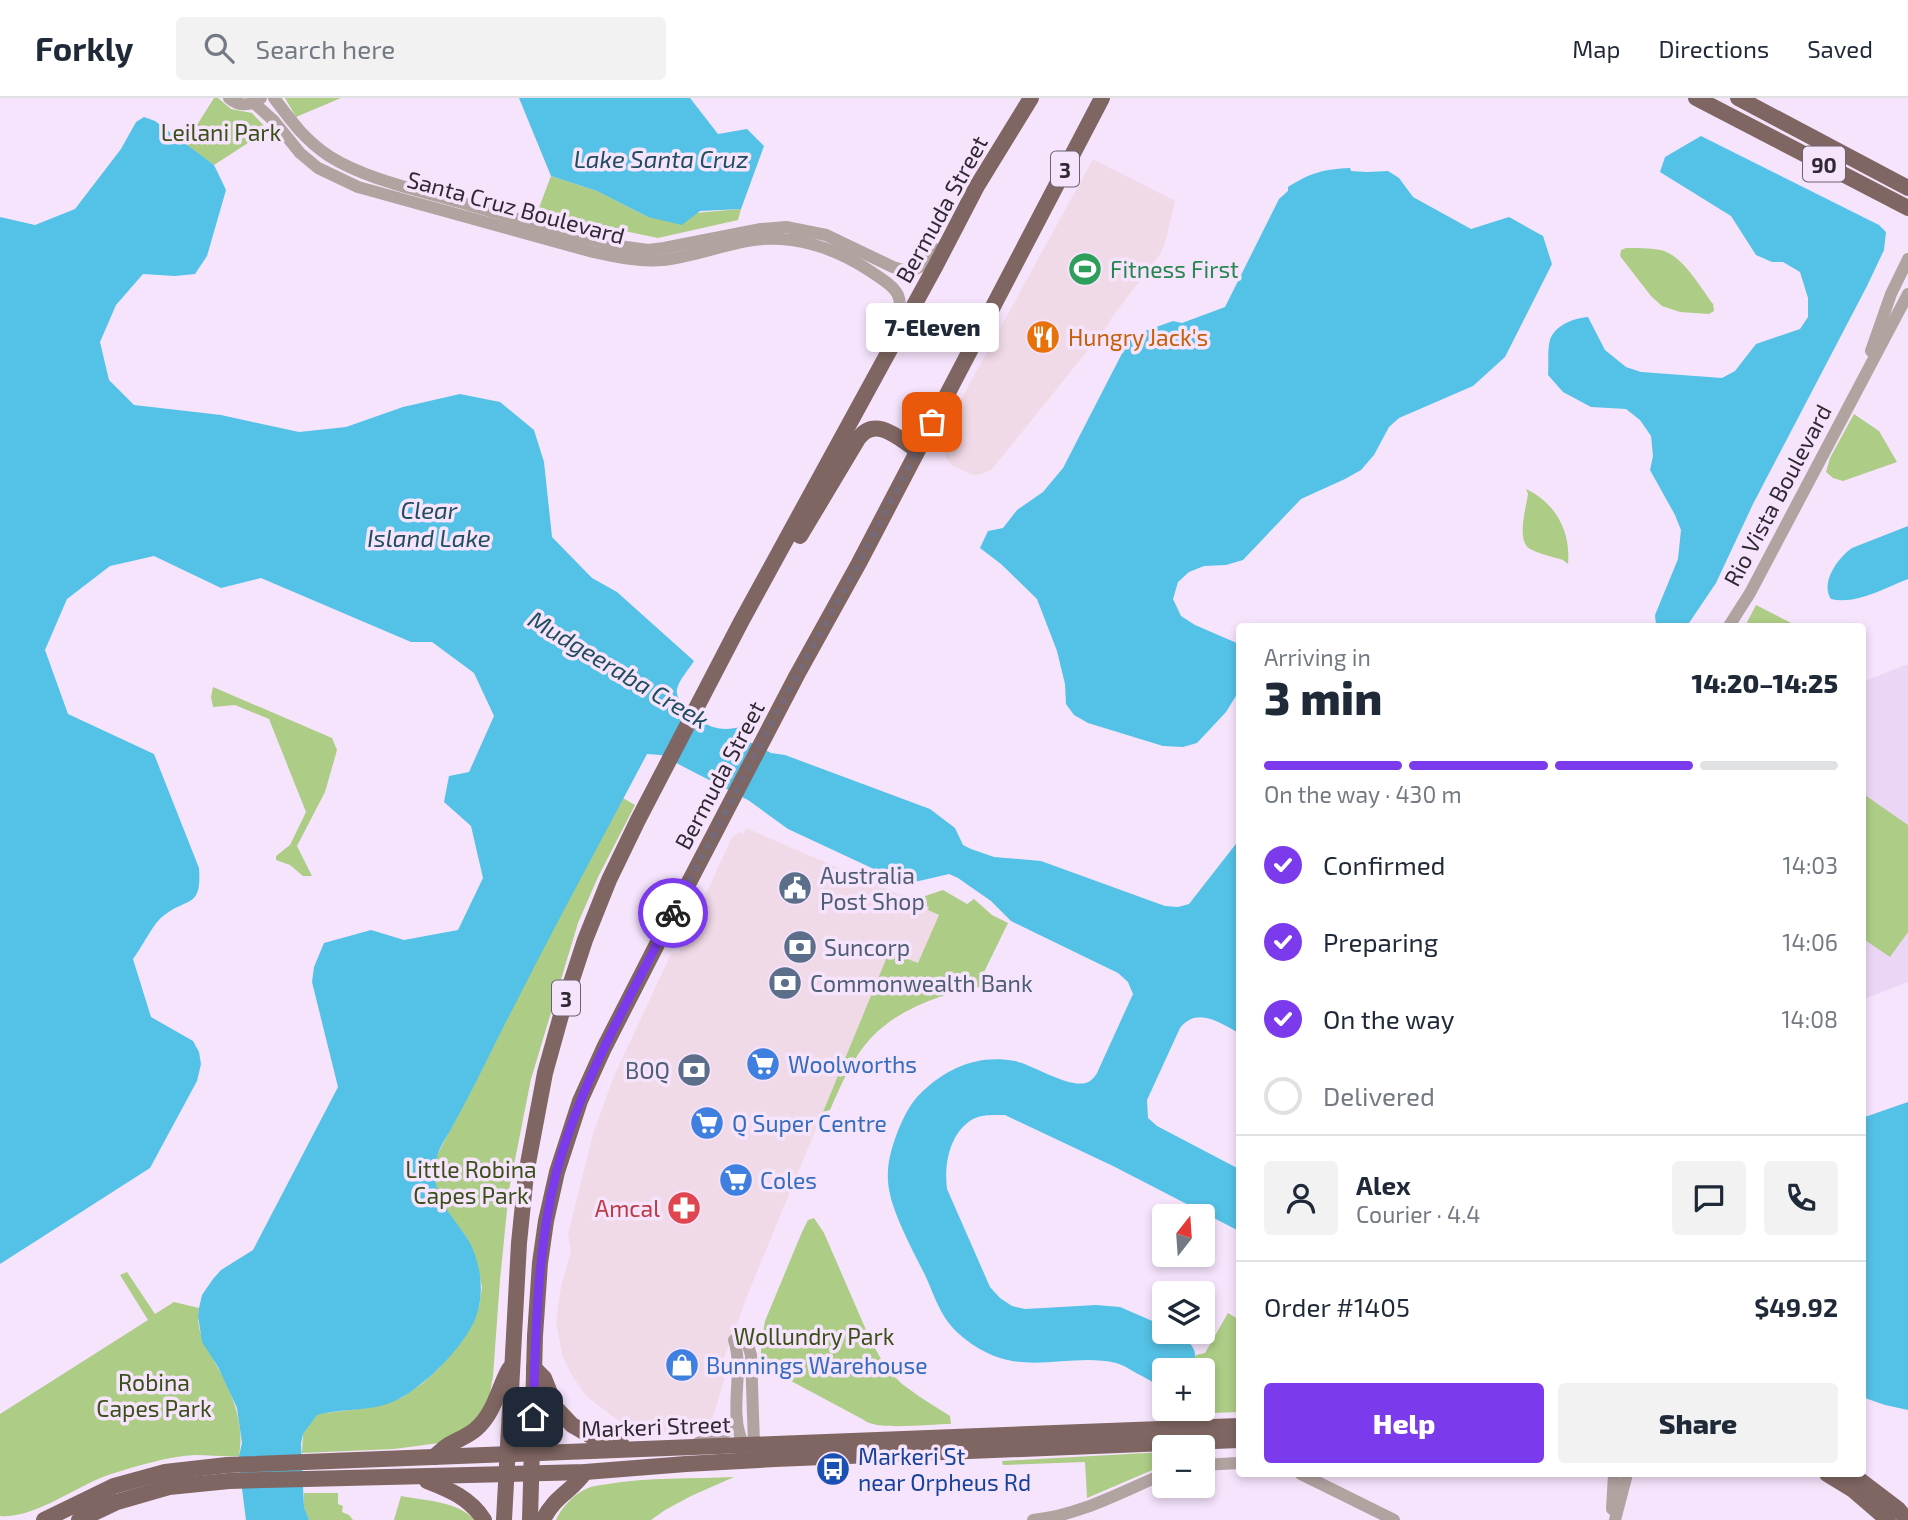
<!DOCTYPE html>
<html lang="en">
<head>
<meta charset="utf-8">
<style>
	body { margin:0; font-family:"Exo 2",sans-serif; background:#f2f2f3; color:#1f2937; height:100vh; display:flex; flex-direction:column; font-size:26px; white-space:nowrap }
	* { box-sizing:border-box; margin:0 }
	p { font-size:23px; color:#747a83 }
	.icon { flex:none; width:38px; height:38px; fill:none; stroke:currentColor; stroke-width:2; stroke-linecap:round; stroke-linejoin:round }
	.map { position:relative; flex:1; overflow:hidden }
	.drawer { position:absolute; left:1236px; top:525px; width:630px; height:854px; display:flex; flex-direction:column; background:#fff; border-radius:7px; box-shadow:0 4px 10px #0003 }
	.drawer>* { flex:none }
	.needle { width:46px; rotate:17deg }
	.tools { position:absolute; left:1152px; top:1106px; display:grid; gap:14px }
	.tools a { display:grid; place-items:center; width:63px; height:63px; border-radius:7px; background:#fff; box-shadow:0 4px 10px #0003; font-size:35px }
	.pin { position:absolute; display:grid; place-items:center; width:60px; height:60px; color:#fff; margin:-30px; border-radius:14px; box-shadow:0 4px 10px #0006 }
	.courier { position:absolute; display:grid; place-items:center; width:70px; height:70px; margin:-35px; border:5px solid #7c3aed; border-radius:50%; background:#fff; color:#222; box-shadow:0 2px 9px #0007 }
	.bubble { position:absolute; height:49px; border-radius:7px; background:#fff; box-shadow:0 4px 10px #0003; font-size:23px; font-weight:800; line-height:49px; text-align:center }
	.overview em { font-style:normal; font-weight:800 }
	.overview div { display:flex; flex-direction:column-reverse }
	.overview { display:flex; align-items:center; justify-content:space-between; height:119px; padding:0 28px }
	h1 { font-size:46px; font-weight:800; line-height:52px }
	.bar { display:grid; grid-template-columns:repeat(4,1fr); gap:10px 7px; align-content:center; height:84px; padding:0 28px }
	.bar i { height:9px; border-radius:5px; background:#e0e1e3 }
	.bar .active { background:#7c3aed }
	.bar p { grid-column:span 4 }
	.line { display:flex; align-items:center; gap:18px; padding:0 28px; border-top:2px solid #e0e1e3 }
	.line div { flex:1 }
	.round { display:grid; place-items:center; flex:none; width:74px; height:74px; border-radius:7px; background:#f2f2f3 }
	ol { padding:0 28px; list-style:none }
	li { display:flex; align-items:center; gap:21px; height:77px }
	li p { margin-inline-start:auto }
	li .icon { padding:7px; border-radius:50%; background:#7c3aed; color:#fff; stroke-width:4 }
	li:last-child { color:#747a83 }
	li i { width:38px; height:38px; border:4px solid #e0e1e3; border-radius:50% }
	.cta { display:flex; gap:14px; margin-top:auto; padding:14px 28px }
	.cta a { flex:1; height:80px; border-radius:7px; background:#7c3aed; color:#fff; font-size:28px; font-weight:800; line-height:80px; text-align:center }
	.cta a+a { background:#f2f2f3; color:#1f2937 }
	header { display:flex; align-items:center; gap:42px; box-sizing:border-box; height:98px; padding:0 35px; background:#fff; border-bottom:2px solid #e0e1e3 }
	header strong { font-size:33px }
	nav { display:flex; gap:38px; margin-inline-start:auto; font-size:24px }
	.search { width:490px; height:63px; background:#f2f2f3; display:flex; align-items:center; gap:18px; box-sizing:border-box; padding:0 24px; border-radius:7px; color:#747a83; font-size:26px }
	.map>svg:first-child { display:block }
	.commercial { fill:#f1dae7 }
	.built { fill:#ecd6f5 }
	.green { fill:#adcc85 }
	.water { fill:#54c1e6 }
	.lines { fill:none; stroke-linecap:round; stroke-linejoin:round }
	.minor { stroke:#b1a3a0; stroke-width:12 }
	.major { stroke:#7f6662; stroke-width:16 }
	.done { stroke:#756a7a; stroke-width:7; stroke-dasharray:0 12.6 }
	.route { stroke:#7c3aed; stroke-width:9 }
	.labels { text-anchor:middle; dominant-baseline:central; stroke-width:7; stroke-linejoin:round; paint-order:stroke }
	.shield { fill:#f6e4fd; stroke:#6b6170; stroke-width:2 }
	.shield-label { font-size:21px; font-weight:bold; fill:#302933 }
	.park-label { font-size:23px; fill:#3b5018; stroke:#f6e4fd }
	.street-label { font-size:23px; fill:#302933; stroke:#f6e4fd }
	.leisure-label { font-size:23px; fill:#27864d; stroke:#f6e4fd; text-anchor:start }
	.food-label { font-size:23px; fill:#c56008; stroke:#f6e4fd; text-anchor:start }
	.service-label { font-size:23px; fill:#4e5e75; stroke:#f6e4fd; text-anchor:start }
	.shop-label { font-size:23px; fill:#366cbe; stroke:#f6e4fd; text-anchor:start }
	.health-label { font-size:23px; fill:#be3a42; stroke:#f6e4fd; text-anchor:end }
	.transit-label { font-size:23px; fill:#164399; stroke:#f6e4fd; text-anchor:start }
	.water-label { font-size:24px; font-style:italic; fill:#204e5e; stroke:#f6e4fd }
</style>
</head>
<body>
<header>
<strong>Forkly</strong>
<div class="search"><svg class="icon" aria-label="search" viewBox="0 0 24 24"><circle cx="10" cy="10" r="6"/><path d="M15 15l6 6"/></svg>Search here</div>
<nav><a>Map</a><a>Directions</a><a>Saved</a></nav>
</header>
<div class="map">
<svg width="1908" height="1422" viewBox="0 0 1908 1422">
	<rect width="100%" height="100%" fill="#f6e4fd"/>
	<!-- commercial -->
	<g class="commercial">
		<polygon points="1093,61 1175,103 1166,142 1161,155 1112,219 1109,226 1006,354 991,372 982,376 973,377 951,367 947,361 943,352 943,341 948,325"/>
		<polygon points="746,730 929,809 939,817 918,866 889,854 750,1191 721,1268 727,1272 710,1329 702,1334 674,1335 639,1331 616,1321 585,1297 570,1274 562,1256 556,1224 561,1189 571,1153 568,1136 593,1036 614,978 671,856 679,855 731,741 739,734 743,736"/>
	</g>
	<!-- built -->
	<polygon class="built" points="1908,566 1908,884 1862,902 1862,584"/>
	<!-- green -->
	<g class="green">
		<polygon points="214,0 218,0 231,11 252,15 268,32 214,67 185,46"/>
		<polygon points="285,0 341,0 296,19"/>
		<polygon points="551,78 597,93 648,119 741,111 738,122 658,140 537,115"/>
		<path d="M1626,150C1637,150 1649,150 1660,152C1682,156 1700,189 1713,206L1714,213L1709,216L1680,214L1662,208L1651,198L1620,158L1621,152Z"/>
		<polygon points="1854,316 1879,333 1897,364 1843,383 1833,380 1826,374 1830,360"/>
		<path d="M1526,391C1556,405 1571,434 1568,466L1563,462C1553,459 1540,456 1530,451C1516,443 1526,410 1528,396Z"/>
		<polygon points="1756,507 1797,528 1745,528"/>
		<polygon points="213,589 332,640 337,652 325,694 297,748 312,778 303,778 290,767 276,762 276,758 290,747 306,714 269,621 235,607 213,609 211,599"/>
		<polygon points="1862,695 1908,727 1908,834 1890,859 1862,840"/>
		<polygon points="623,700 635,707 598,779 578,825 531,981 509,1092 500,1182 493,1278 489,1301 476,1324 439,1345 394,1351 302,1355 303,1336 317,1316 367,1310 401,1300 423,1285 439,1270 472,1227 479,1209 482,1189 479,1175 475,1158 467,1140 456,1127 437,1095 435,1077 437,1057 481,973 518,897"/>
		<path d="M943,792L967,806L974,801L992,817L1008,825L984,874L986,888C946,894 898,910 870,941C852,961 841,987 830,1012L823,1014L889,854L918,865L939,817L928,812L929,809L922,806L925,798Z"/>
		<path d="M814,1120L824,1135L870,1241L886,1270L902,1286L920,1299L950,1318L951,1326C931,1326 876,1333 864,1322L761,1267V1247L765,1223L802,1134L808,1122Z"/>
		<path d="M127,1174L155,1216L174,1204L199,1210C195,1235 207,1249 218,1270C233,1297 245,1327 239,1358C225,1359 211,1357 196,1357C169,1358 137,1368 111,1376C77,1387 35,1421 0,1418V1316L148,1222L120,1177Z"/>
		<polygon points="1228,1215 1239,1222 1239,1314 1164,1317 1164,1311 1202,1311 1202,1272 1189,1272 1196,1257 1205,1255"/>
		<polygon points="1164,1354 1164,1367 1087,1400 1085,1364 1003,1367 1002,1363"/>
		<path d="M734,1379L691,1398L665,1412L651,1422H556C561,1410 574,1396 586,1391C592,1388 601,1387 608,1386C649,1379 692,1381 734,1379Z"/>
		<polygon points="304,1395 338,1395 338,1406 343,1408 342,1414 349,1417 353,1422 309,1422 304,1409"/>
		<path d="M401,1398C422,1402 461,1404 474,1422H394Z"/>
	</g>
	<!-- water -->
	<g class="water">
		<polygon points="519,0 690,0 718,36 747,31 764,48 741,111 700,113 682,127 648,119 597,93 551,78"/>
		<path d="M144,19L155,23L214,67L226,92L207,158L195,176L175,178L143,176L116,207L100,244L109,282L134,307L221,317L299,334L346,329L403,309L460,296L500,304L534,332L544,364L552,439L592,480L617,494L694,563C689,571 679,582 677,591C674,605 702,625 713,629C722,632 732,631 741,629L737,636L741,643L752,645L771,655L785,657L930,711L955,730L963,747L971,751L994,759L1041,763L1165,808L1178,809L1189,806L1239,742V935C1220,925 1197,908 1180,930L1147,1002L1148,1020L1157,1028L1239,1071V1133L1113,1068L1005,1017C994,1017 982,1016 973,1021C949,1035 944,1067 947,1091L990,1189L1000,1200L1012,1208L1025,1211L1096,1207L1120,1209L1164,1228V1234C1175,1234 1194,1243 1195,1256C1196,1262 1191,1267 1189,1272H1164V1296C1159,1286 1149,1282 1140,1277C1132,1273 1124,1267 1116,1265C1078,1256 1037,1272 1000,1260C981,1254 960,1240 948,1224C938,1211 932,1192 925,1177C914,1155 902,1133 894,1110C890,1099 887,1085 888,1073C889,1051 904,1011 920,996C946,970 978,956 1015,963C1034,967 1074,994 1090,983C1092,982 1096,977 1097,975L1133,896L1128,884L1118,875L1011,823L991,803L958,780L949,776L906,786L788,731L748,702L684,669L661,657L647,656C592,760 535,864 483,970C473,990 462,1011 451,1031C446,1040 439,1050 437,1059C429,1097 448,1111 467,1140C482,1165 486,1200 473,1226C458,1255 416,1298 384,1307C362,1313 339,1311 317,1317L303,1336L301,1345L304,1409L309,1422H246L240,1375L239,1358L242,1345L237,1310L218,1269L202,1244L198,1218L199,1210L202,1197L213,1181L221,1172L253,1152L338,989L312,884L314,869L324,845L371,832L404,842L458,832L483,780L471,728L444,704L449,678L469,674L494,618L474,575L432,544H411L261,480L221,490L154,458L110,468L67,501L45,552L68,616L154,656L199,770C202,812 187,798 162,819C153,826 141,851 133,861L151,919L193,943L199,954L201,966L197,983L150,1070L0,1166V119L35,127L75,111L121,51L136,24Z"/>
		<path d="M1701,38L1879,127L1886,134L1884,152L1867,188L1753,406L1716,485L1687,528H1656L1655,517L1678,461L1681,432L1675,417L1650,372L1653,358L1651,338L1640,322L1626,311L1591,309L1563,294L1548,277C1549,266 1547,252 1550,242C1555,227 1574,220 1588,219L1605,252L1626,269L1641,274L1722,280L1735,273L1756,246L1800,231L1808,219V200L1800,174L1783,164H1772L1756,157L1731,118L1660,74L1665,59Z"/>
		<path d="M1350,70L1351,73L1367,74L1388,73L1399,80L1413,99L1471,131L1509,119L1543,138L1552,166L1505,259L1473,288L1399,320L1389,329L1374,357L1361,372L1345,381L1301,401L1243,462L1226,467L1204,468L1189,474L1178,484L1173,501L1181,518L1195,527L1239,546V593L1226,614L1197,645L1183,649L1163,648L1088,625L1074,617L1066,606L1065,586L1057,553L1037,501L1001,466L980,450L988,433L1003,430L1017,412L1043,394L1063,370L1131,238L1173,223L1182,225L1225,209L1279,101L1288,93V89C1310,75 1324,71 1350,70Z"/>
		<path d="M1908,428V481C1885,490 1856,507 1831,501C1820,484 1838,460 1852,450Z"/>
		<polygon points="1908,1004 1908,1312 1885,1307 1862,1299 1862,1020"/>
	</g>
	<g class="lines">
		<!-- minor -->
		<g class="minor">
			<path d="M229,0C240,9 250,8 261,0"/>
			<path d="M274,0C292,24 304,41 329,58C365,81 418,92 459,104C512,119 565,136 619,148L648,152L664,150L761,131L786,129L826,137L893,169L903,172H913L924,167L939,151"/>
			<path d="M254,5L274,23L300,55L318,70L358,89L593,154C616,159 639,164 663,162C691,159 719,148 747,143C790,135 834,149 870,173C902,194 904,196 896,234"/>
			<polyline points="1871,253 1891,196 1908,161"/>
			<polyline points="1729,528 1750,495 1908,196"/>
			<polyline points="744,1234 751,1257 754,1346"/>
			<path d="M734,1242C745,1276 727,1315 744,1347"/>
			<path d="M698,1345C713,1340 731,1337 737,1321"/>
			<polyline points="1202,1367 1239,1365"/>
			<polyline points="1301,1376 1394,1422"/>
			<polyline points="1612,1411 1614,1376"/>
			<path d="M1033,1422C1081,1417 1121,1394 1164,1376"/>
			<polyline points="1615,1422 1627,1376"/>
		</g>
		<!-- major -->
		<g class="major">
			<polyline points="1696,0 1908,110"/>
			<polyline points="1738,0 1908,90"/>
			<path d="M800,438L858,341C875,317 898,340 917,352"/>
			<polyline points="534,1270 544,1280 556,1310 572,1327 591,1338 622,1347"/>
			<path d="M434,1359C438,1356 442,1351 447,1348C456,1342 467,1339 476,1331C494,1316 498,1291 509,1271"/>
			<polyline points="1827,1376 1853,1392 1888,1422"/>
			<polyline points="1852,1376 1898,1411 1907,1422"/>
			<path d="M427,1383C450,1392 470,1400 484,1422"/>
			<polyline points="44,1422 114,1388 165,1374 227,1367 1239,1328"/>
			<polyline points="79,1422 117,1404 169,1389 229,1383 585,1374 686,1366 775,1361 1239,1342"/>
			<polyline points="504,1422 519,1145 526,1076 545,975 565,903 585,842 609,782 638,722 741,524 935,169 977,88 1031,0"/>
			<polyline points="530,1422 535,1238 540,1165 546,1123 557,1074 580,1003 604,950 673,815 797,577 859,465 1102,0"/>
			<path d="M543,1422C555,1397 572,1394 585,1374"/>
		</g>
	</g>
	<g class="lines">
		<!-- done -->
		<polyline class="done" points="673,815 797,577 859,465 932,324"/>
		<!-- route -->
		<path class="route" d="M533,1319C536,1237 536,1157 556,1076C580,984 630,900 673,815"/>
	</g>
	<!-- icons -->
	<defs>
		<g id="stadium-disc" transform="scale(1.75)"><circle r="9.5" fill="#2e9e5b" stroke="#f6e4fd"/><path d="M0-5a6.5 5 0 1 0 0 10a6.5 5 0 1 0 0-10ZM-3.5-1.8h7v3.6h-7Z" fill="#fff"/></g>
		<g id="restaurant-disc" transform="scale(1.75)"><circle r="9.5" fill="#e8710a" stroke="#f6e4fd"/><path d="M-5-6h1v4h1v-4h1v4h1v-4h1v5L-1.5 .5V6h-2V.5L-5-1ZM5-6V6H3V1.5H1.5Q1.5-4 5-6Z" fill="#fff"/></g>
		<g id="civic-disc" transform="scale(1.75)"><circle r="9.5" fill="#5c6f8a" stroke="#f6e4fd"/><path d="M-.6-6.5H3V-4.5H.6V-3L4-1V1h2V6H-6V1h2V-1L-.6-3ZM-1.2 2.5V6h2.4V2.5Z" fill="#fff"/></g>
		<g id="bank-disc" transform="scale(1.75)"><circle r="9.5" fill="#5c6f8a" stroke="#f6e4fd"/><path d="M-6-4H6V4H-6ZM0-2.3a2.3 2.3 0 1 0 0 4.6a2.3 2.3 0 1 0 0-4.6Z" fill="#fff"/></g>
		<g id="supermarket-disc" transform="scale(1.75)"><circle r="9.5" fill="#3f7fe0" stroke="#f6e4fd"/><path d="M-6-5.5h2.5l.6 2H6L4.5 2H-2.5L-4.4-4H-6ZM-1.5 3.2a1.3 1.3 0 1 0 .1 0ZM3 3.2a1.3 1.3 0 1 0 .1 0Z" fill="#fff"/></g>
		<g id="pharmacy-disc" transform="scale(1.75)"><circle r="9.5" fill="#e0444e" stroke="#f6e4fd"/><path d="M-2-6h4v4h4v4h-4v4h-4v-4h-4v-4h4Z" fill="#fff"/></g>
		<g id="shop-disc" transform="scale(1.75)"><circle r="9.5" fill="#3f7fe0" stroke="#f6e4fd"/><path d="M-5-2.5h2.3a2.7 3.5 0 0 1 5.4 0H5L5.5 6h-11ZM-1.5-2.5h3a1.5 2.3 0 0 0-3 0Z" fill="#fff"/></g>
		<g id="bus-disc" transform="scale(1.75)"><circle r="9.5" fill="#1a4fb4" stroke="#f6e4fd"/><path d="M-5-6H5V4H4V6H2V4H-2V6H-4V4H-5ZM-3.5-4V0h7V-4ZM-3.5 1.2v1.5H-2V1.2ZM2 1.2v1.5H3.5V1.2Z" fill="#fff"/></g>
	</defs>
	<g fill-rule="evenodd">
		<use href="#stadium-disc" x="1085" y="171"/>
		<use href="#restaurant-disc" x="1043" y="239"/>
		<use href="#civic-disc" x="795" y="790"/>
		<use href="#bank-disc" x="800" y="849"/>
		<use href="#bank-disc" x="785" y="885"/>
		<use href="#supermarket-disc" x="763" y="966"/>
		<use href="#bank-disc" x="694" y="972"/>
		<use href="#supermarket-disc" x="707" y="1025"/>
		<use href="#supermarket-disc" x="736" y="1082"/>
		<use href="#pharmacy-disc" x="684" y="1110"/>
		<use href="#shop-disc" x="682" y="1267"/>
		<use href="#bus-disc" x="833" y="1371"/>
	</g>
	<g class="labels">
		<!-- shield labels -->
		<g class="shield">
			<rect x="1803" y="48.5" width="42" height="35" rx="5"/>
			<rect x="1051" y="53.5" width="28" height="35" rx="5"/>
			<rect x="552" y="882.5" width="28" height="35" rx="5"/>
		</g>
		<g class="shield-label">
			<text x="1824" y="66">90</text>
			<text x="1065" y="71">3</text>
			<text x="566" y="900">3</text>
		</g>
		<!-- park labels -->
		<g class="park-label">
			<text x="221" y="34">Leilani Park</text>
			<text x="471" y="1071">Little Robina<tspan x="471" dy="26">Capes Park</tspan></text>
			<text x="814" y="1238">Wollundry Park</text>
			<text x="154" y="1284">Robina<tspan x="154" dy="26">Capes Park</tspan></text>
		</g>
		<!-- street labels -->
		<g class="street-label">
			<text transform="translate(516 109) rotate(15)">Santa Cruz Boulevard</text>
			<text transform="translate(941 111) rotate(-61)">Bermuda Street</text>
			<text transform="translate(1777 397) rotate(-62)">Rio Vista Boulevard</text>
			<text transform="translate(719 677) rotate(-62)">Bermuda Street</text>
			<text transform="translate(656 1328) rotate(-2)">Markeri Street</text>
		</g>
		<!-- leisure labels -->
		<g class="leisure-label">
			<text x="1110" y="171">Fitness First</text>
		</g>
		<!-- food labels -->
		<g class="food-label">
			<text x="1068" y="239">Hungry Jack's</text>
		</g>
		<!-- service labels -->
		<g class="service-label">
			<text x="820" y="777">Australia<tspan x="820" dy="26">Post Shop</tspan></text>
			<text x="824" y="849">Suncorp</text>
			<text x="810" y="885">Commonwealth Bank</text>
			<text x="670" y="972" text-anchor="end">BOQ</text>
		</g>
		<!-- shop labels -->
		<g class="shop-label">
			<text x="788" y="966">Woolworths</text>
			<text x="732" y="1025">Q Super Centre</text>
			<text x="760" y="1082">Coles</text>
			<text x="706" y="1267">Bunnings Warehouse</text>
		</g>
		<!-- health labels -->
		<g class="health-label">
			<text x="660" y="1110">Amcal</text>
		</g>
		<!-- transit labels -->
		<g class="transit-label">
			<text x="858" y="1358">Markeri St<tspan x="858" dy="26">near Orpheus Rd</tspan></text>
		</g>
		<!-- water labels -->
		<g class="water-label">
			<text x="661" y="60">Lake Santa Cruz</text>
			<text x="429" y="411">Clear<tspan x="429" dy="28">Island Lake</tspan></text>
			<text transform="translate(619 571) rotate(31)">Mudgeeraba Creek</text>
		</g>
	</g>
</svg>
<div class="tools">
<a><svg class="needle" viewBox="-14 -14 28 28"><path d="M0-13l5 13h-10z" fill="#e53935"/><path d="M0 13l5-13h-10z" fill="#747a83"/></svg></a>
<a><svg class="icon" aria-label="layers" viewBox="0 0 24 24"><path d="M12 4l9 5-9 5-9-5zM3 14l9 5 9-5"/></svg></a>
<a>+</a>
<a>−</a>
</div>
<div class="pin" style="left:932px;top:324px;background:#ea580c"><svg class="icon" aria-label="bag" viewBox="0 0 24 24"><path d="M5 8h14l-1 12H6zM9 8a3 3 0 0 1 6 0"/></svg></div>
<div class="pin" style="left:533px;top:1319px;background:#1f2937"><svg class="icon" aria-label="home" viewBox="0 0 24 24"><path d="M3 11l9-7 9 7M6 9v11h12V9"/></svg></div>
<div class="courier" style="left:673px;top:815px"><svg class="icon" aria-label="bike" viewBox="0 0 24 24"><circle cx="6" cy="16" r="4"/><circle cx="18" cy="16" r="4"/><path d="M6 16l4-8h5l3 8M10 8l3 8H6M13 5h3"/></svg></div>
<div class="bubble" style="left:866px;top:205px;width:133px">7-Eleven</div>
<section class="drawer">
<div class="overview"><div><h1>3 min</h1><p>Arriving in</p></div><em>14:20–14:25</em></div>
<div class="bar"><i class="active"></i><i class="active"></i><i class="active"></i><i></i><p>On the way · 430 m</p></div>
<ol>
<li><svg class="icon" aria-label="check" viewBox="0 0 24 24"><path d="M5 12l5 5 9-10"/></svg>Confirmed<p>14:03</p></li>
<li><svg class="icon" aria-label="check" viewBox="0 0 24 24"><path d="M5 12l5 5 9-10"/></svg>Preparing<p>14:06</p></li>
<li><svg class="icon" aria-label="check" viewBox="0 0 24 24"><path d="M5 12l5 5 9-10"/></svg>On the way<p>14:08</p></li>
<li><i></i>Delivered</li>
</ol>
<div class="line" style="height:126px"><a class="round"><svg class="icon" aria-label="person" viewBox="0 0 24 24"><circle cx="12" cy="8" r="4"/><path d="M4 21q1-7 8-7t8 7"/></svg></a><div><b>Alex</b><p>Courier · 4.4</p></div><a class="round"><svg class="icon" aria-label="chat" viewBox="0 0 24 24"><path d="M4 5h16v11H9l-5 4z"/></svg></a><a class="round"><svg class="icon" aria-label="phone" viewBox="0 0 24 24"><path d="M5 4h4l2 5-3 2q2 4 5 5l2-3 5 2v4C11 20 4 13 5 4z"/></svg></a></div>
<div class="line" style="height:91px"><div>Order #1405</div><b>$49.92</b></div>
<div class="cta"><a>Help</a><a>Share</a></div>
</section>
</div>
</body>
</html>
